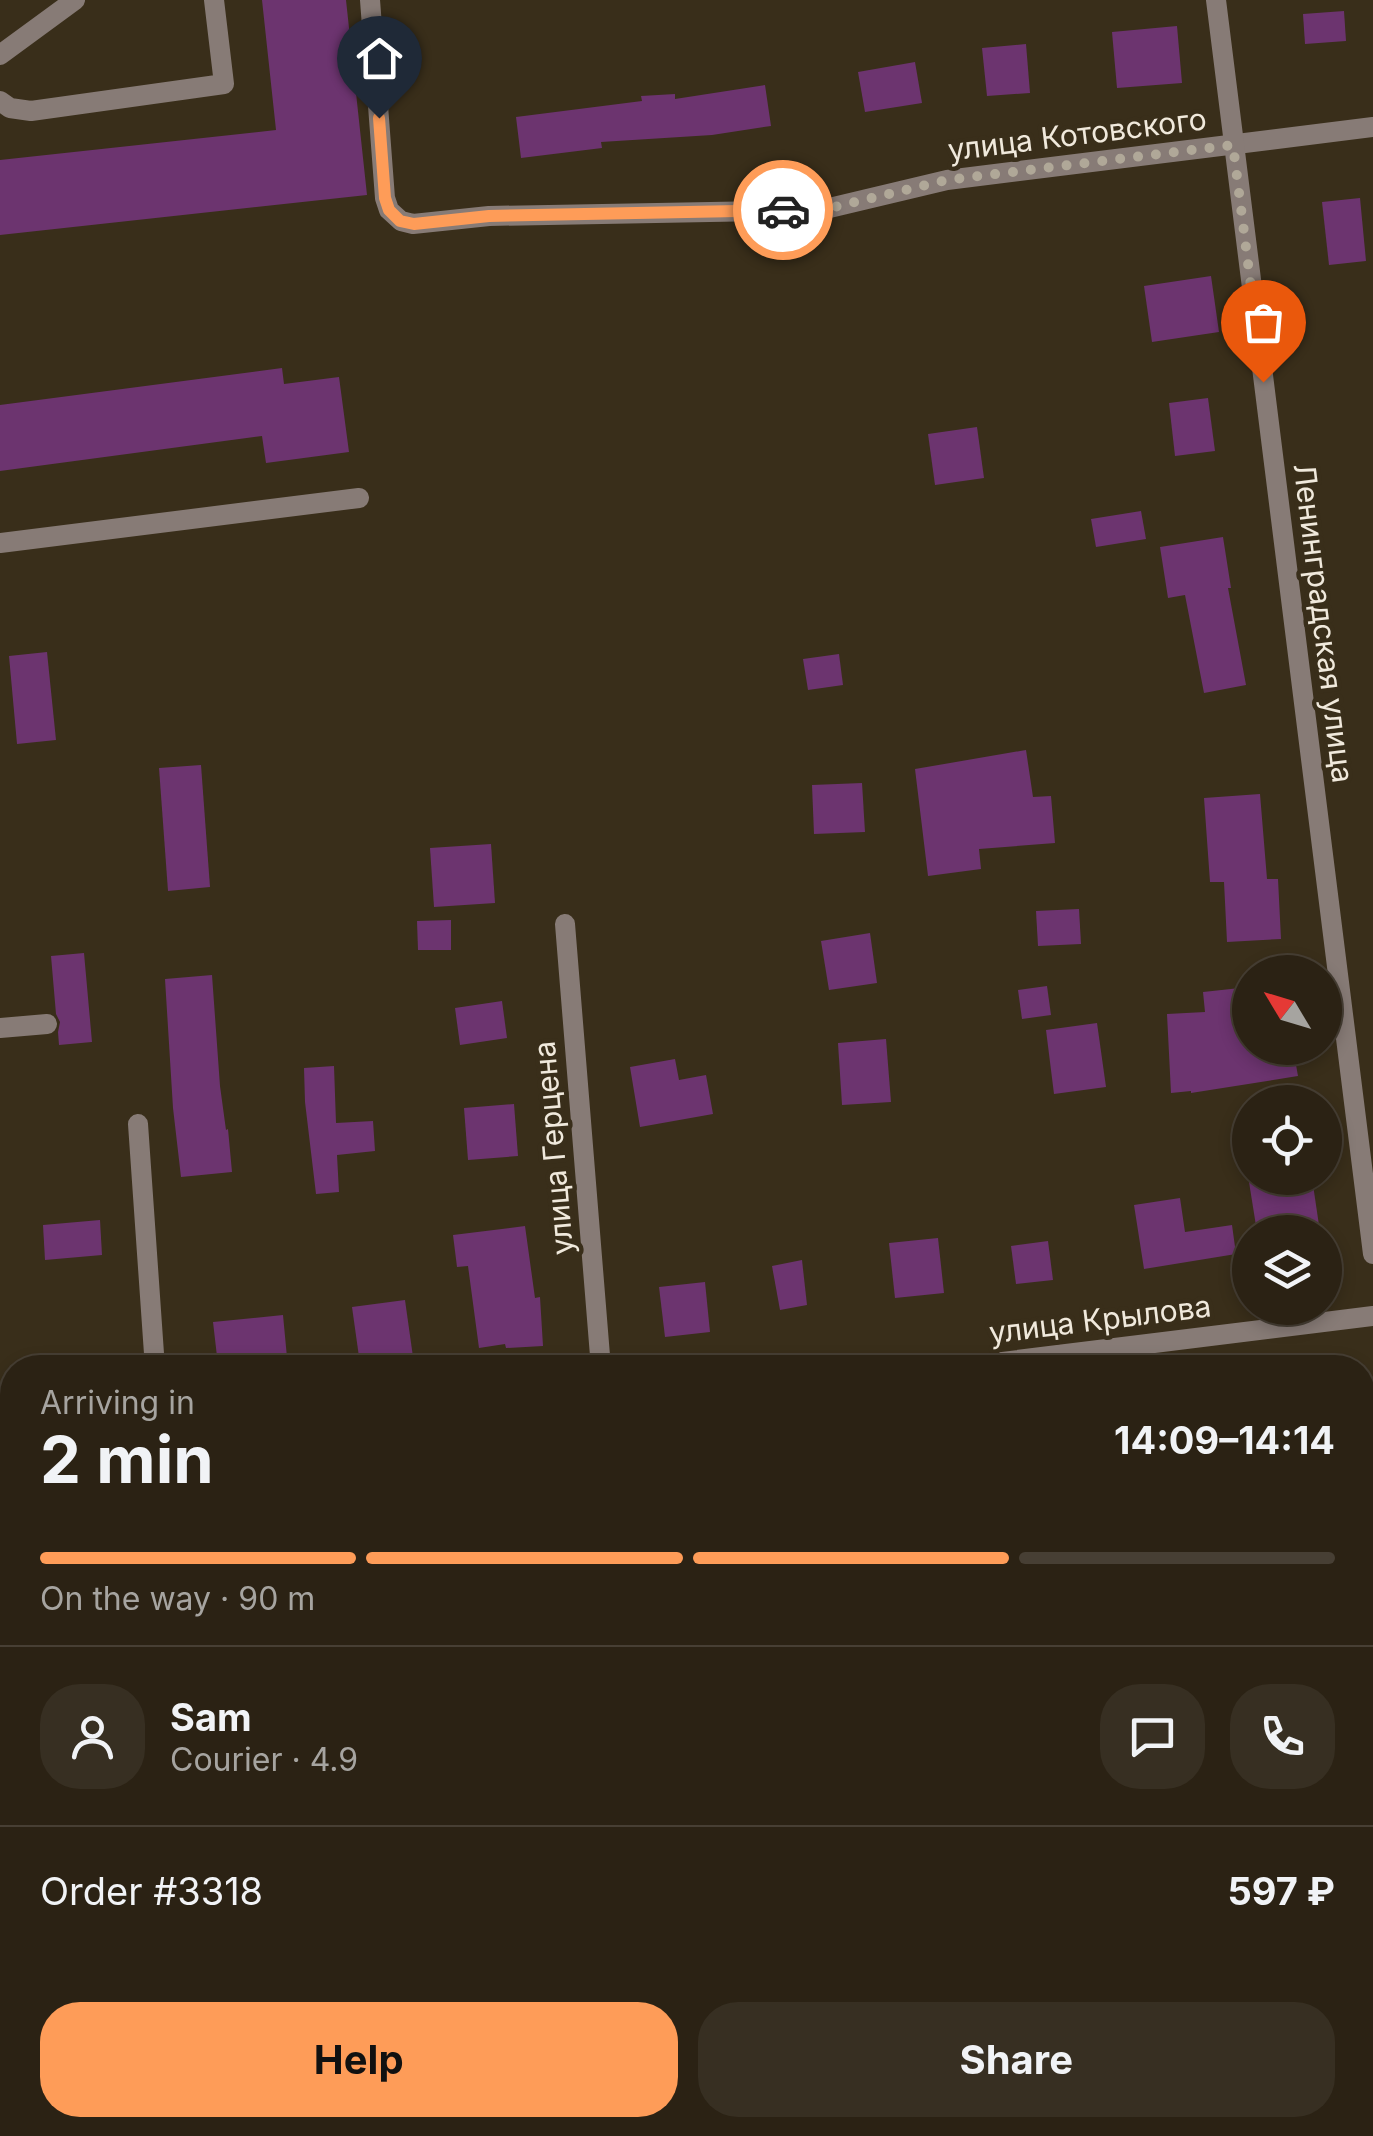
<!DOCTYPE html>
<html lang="en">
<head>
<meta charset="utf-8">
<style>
	body { margin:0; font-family:Inter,sans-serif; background:#372f22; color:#f1f3f6; height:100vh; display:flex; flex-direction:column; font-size:38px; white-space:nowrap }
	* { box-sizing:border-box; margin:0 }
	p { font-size:32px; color:#a6a4a0 }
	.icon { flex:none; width:55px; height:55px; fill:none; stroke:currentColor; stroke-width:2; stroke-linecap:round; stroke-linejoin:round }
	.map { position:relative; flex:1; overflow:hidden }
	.panel { position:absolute; left:0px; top:1355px; width:1375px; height:782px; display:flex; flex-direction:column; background:#2b2214; border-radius:40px 40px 0 0; box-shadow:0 5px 15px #0003,0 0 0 2px #473f34 }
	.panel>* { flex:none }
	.needle { width:65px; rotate:308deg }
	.fabs { position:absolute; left:1232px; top:955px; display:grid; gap:20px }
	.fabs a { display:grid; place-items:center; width:110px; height:110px; border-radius:50%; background:#2b2214; box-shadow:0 5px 15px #0003,0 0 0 2px #473f34; font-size:50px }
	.pin { position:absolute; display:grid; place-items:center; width:85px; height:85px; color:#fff; margin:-102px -42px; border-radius:50% 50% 50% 0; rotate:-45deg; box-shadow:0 0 10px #0007 }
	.pin .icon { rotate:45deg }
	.courier { position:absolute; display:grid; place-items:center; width:100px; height:100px; margin:-50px; border:8px solid #fe9c58; border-radius:50%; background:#fff; color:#222; box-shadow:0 2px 12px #0007 }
	.headline em { font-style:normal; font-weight:700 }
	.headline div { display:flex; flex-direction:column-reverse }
	.headline { display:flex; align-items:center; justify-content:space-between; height:170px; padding:0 40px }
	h1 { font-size:65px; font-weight:700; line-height:75px }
	.bar { display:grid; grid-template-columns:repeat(4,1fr); gap:15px 10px; align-content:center; height:120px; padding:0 40px }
	.bar i { height:12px; border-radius:8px; background:#473f34 }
	.bar .active { background:#fe9c58 }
	.bar p { grid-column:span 4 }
	.line { display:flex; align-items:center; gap:25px; padding:0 40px; border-top:2px solid #473f34 }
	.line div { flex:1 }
	.round { display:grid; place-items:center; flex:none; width:105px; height:105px; border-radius:40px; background:#372f22 }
	.action { display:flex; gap:20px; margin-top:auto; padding:20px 40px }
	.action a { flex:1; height:115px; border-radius:40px; background:#fe9c58; color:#111; font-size:40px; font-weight:700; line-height:115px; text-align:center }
	.action a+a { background:#372f22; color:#f1f3f6 }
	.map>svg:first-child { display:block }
	.building { fill:#6c346f }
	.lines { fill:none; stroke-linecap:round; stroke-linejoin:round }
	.lane { stroke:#877b76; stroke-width:20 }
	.street { stroke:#877b76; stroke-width:20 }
	.done { stroke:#b0a898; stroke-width:10; stroke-dasharray:0 18 }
	.route { stroke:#fe9c58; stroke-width:12 }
	.labels { text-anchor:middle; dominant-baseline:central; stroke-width:9; stroke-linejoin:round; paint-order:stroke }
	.street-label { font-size:30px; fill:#f0e9dc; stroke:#392e1a }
</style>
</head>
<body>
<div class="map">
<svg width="1373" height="2136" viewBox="0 0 1373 2136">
	<rect width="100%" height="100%" fill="#392e1a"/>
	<!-- building -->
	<g class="building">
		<polygon points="262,0 346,0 367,195 0,235 0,160 276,130"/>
		<polygon points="1344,11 1346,41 1305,44 1303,14"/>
		<polygon points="1177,26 1182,83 1117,88 1112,32"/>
		<polygon points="1026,44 1030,93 987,96 982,48"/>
		<polygon points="915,62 922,103 865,112 858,72"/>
		<polygon points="765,85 771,126 712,135 601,142 602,148 521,158 516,117 642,101 641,96 675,94 675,99"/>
		<polygon points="1360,198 1366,261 1329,265 1322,202"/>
		<polygon points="1211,276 1219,332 1152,342 1144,286"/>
		<polygon points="282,368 284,384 339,377 349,452 266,463 262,436 0,471 0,405"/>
		<polygon points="1208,398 1215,451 1175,456 1169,403"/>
		<polygon points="977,427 984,478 935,485 928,434"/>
		<polygon points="1141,511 1146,539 1096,547 1091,519"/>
		<polygon points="1223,537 1231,588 1228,588 1246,685 1204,693 1185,595 1168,598 1160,547"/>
		<polygon points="47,652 56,740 17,744 9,656"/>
		<polygon points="839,654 843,685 808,690 803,659"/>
		<polygon points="1026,750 1033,797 1051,796 1055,843 979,849 981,869 928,876 915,769"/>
		<polygon points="201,765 210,887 168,891 159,768"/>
		<polygon points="862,783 865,832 814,834 812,785"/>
		<polygon points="1260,794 1267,879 1278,879 1281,939 1227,942 1224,882 1210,882 1204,798"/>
		<polygon points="491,844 495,903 434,907 430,848"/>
		<polygon points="1079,909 1081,944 1038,946 1036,911"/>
		<polygon points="451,920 451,950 418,950 417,921"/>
		<polygon points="870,933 877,983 829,990 821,941"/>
		<polygon points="84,953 92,1042 59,1045 58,1032 60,1022 56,1014 51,956"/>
		<polygon points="212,975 220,1086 226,1130 228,1129 232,1172 181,1177 173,1108 165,979"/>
		<polygon points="1047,986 1051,1015 1022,1019 1018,990"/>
		<polygon points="1240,988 1248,1048 1293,1048 1298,1076 1191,1093 1191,1091 1171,1093 1167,1014 1205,1012 1203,992"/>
		<polygon points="502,1001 507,1038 460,1045 455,1008"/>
		<polygon points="1097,1023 1106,1087 1054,1094 1046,1030"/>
		<polygon points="886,1039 891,1102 842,1105 838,1043"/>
		<polygon points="675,1059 679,1080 706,1075 713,1114 640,1127 630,1067"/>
		<polygon points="334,1066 336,1123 373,1121 375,1151 337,1155 339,1192 316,1194 305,1102 304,1068"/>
		<polygon points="514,1104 518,1156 468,1160 464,1108"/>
		<polygon points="1279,1178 1312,1178 1320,1232 1257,1232 1249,1182"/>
		<polygon points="1180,1198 1185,1232 1232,1225 1236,1254 1144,1269 1134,1205"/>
		<polygon points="100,1220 102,1255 45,1260 43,1225"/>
		<polygon points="525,1226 535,1298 540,1297 543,1346 506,1348 505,1344 479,1348 468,1266 457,1267 453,1235"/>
		<polygon points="938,1238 944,1293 895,1298 889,1243"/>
		<polygon points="1048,1241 1053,1280 1016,1284 1011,1246"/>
		<polygon points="802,1260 807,1305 780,1310 772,1266"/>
		<polygon points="705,1282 710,1332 665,1337 659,1287"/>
		<polygon points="405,1300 413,1357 360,1364 352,1307"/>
		<polygon points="283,1315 288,1368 242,1368 242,1362 218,1365 213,1322"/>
	</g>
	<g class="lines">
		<!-- lane -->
		<g class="lane">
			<polyline points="0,55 75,0"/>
			<polyline points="0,101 10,108 31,111 224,84 214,0"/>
			<polyline points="0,543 359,498"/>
			<polyline points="0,1028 47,1024"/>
			<polyline points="138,1124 155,1368"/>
		</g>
		<!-- street -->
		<g class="street">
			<polyline points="370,0 385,198 389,210 401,221 413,224 489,216 821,210 947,180 1373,127"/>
			<polyline points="1216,0 1373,1254"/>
			<polyline points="565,924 601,1368"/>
			<polyline points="953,1368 1373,1316"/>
			<polyline points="0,1483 12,1481"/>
			<polyline points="683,2125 684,2136"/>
		</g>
	</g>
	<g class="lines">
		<!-- done -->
		<polyline class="done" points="783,210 822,210 947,180 1233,145 1263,382"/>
		<!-- route -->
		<polyline class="route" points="379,118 385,198 389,210 400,221 414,224 489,216 783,210"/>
	</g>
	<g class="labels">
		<!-- street labels -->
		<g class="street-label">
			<text transform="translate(1077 134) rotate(-7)">улица Котовского</text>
			<text transform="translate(1324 623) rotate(83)">Ленинградская улица</text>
			<text transform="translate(553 1148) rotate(-95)">улица Герцена</text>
			<text transform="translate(1100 1319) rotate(-7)">улица Крылова</text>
		</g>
	</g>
</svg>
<div class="fabs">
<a><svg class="needle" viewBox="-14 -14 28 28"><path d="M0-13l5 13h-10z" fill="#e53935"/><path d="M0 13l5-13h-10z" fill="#a6a4a0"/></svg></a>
<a><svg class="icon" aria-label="locate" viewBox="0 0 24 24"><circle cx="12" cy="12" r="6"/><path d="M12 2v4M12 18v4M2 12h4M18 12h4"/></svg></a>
<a><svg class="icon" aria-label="layers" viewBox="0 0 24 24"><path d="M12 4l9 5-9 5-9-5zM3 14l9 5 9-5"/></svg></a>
</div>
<div class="pin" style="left:1263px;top:382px;background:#ea580c"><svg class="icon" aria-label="bag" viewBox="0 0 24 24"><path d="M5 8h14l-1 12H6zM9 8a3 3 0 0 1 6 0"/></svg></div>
<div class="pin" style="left:379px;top:118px;background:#1f2937"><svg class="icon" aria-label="home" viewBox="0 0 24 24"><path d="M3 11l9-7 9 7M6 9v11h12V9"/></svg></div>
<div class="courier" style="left:783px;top:210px"><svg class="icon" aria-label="car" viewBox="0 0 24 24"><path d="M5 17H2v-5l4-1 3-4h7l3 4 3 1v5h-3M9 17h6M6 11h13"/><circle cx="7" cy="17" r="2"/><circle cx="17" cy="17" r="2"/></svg></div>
<section class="panel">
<div class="headline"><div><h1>2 min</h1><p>Arriving in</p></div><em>14:09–14:14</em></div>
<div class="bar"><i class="active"></i><i class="active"></i><i class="active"></i><i></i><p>On the way · 90 m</p></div>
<div class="line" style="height:180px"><a class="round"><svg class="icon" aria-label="person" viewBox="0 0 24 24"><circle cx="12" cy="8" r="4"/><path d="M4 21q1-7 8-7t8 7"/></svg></a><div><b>Sam</b><p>Courier · 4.9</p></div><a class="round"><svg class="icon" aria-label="chat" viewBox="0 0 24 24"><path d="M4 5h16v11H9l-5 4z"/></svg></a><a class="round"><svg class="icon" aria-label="phone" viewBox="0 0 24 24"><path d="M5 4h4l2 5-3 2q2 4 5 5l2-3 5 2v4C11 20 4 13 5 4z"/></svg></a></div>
<div class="line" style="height:130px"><div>Order #3318</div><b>597 ₽</b></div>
<div class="action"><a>Help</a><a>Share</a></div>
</section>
</div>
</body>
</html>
